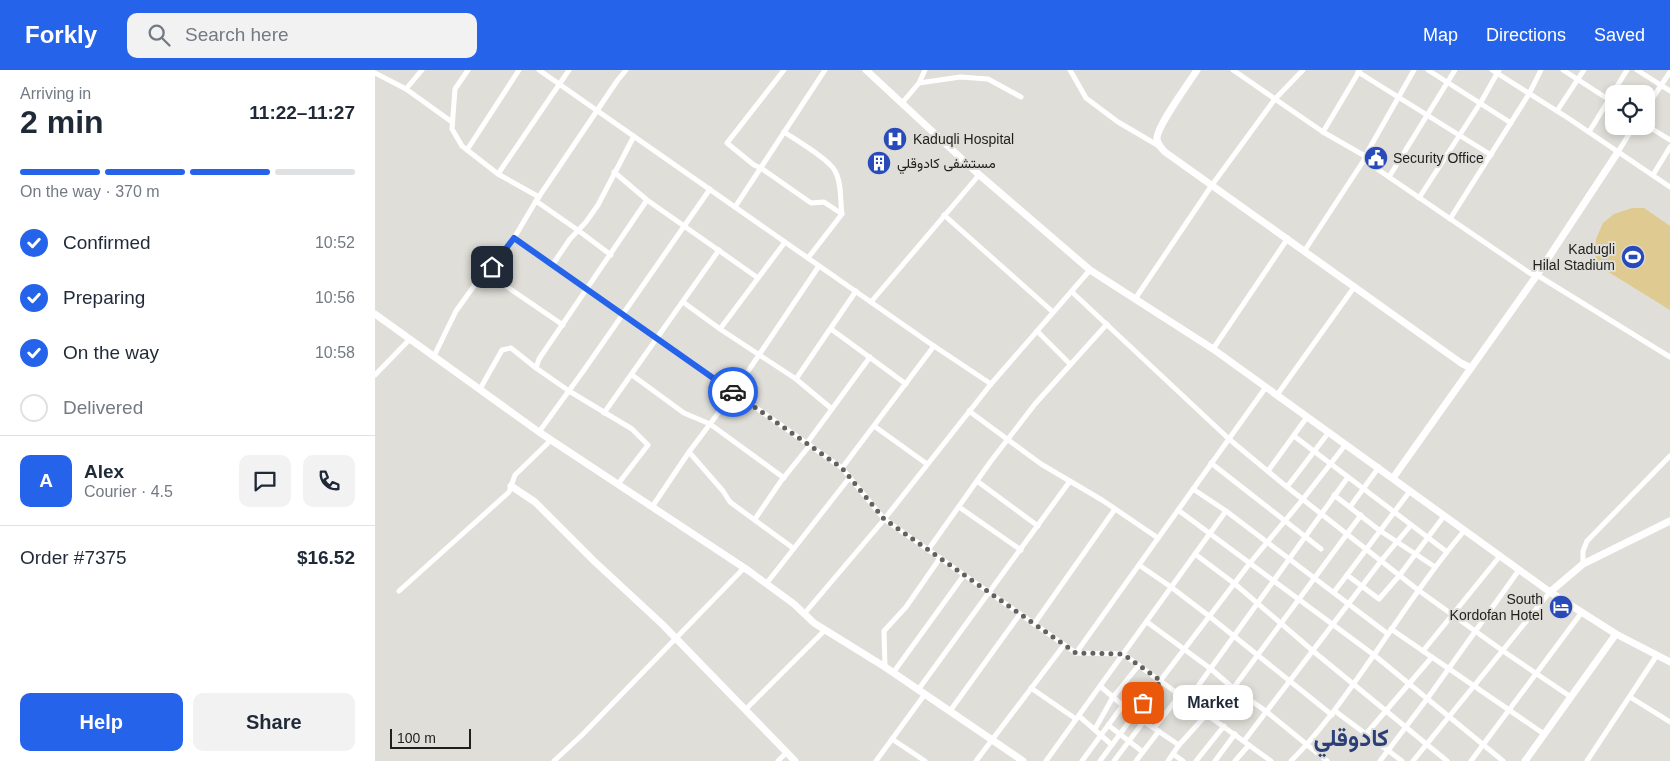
<!DOCTYPE html>
<html lang="en">
<head>
<meta charset="utf-8">
<style>
	body { margin:0; font-family:Arial,Vazirmatn,sans-serif; background:#f2f2f3; color:#1f2937; height:100vh; display:flex; flex-direction:column; font-size:19px; white-space:nowrap }
	* { box-sizing:border-box; margin:0 }
	p { font-size:16px; color:#747a83 }
	.icon { flex:none; width:28px; height:28px; fill:none; stroke:currentColor; stroke-width:2; stroke-linecap:round; stroke-linejoin:round }
	.map { position:relative; flex:1; overflow:hidden }
	.panel { display:flex; flex-direction:column; background:#fff; width:375px }
	.panel>* { flex:none }
	.tools { position:absolute; left:1230px; top:15px; display:grid; gap:10px }
	.tools a { display:grid; place-items:center; width:50px; height:50px; border-radius:10px; background:#fff; box-shadow:0 2px 8px #0003; font-size:25px }
	.scale { position:absolute; left:15px; bottom:12px; width:81px; box-sizing:border-box; padding-left:5px; border:2px solid #201f1d; border-top:0; font-size:14px; line-height:18px; white-space:nowrap; color:#201f1d; -webkit-text-stroke:4px #e0ded8; paint-order:stroke }
	.pin { position:absolute; display:grid; place-items:center; width:42px; height:42px; color:#fff; margin:-21px; border-radius:10px; box-shadow:0 2px 8px #0006 }
	.courier { position:absolute; display:grid; place-items:center; width:50px; height:50px; margin:-25px; border:4px solid #2563eb; border-radius:50%; background:#fff; color:#222; box-shadow:0 1px 6px #0007 }
	.bubble { position:absolute; height:35px; border-radius:10px; background:#fff; box-shadow:0 2px 8px #0003; font-size:16px; font-weight:800; line-height:35px; text-align:center }
	.headline em { font-style:normal; font-weight:800 }
	.headline div { display:flex; flex-direction:column-reverse }
	.headline { display:flex; align-items:center; justify-content:space-between; height:85px; padding:0 20px }
	h1 { font-size:32px; font-weight:800; line-height:38px }
	.bar { display:grid; grid-template-columns:repeat(4,1fr); gap:8px 5px; align-content:center; height:60px; padding:0 20px }
	.bar i { height:6px; border-radius:4px; background:#e0e1e3 }
	.bar .current { background:#2563eb }
	.bar p { grid-column:span 4 }
	.line { display:flex; align-items:center; gap:12px; padding:0 20px; border-top:1px solid #e0e1e3 }
	.line div { flex:1 }
	.round { display:grid; place-items:center; flex:none; width:52px; height:52px; border-radius:10px; background:#f2f2f3 }
	ol { padding:0 20px; list-style:none }
	li { display:flex; align-items:center; gap:15px; height:55px }
	li p { margin-inline-start:auto }
	li .icon { padding:5px; border-radius:50%; background:#2563eb; color:#fff; stroke-width:4 }
	li:last-child { color:#747a83 }
	li i { width:28px; height:28px; border:2px solid #e0e1e3; border-radius:50% }
	.cta { display:flex; gap:10px; margin-top:auto; padding:10px 20px }
	.cta a { flex:1; height:58px; border-radius:10px; background:#2563eb; color:#fff; font-size:20px; font-weight:800; line-height:58px; text-align:center }
	.cta a+a { background:#f2f2f3; color:#1f2937 }
	header { display:flex; align-items:center; gap:30px; box-sizing:border-box; height:70px; padding:0 25px; background:#2563eb; color:#fff }
	header strong { font-size:24px }
	nav { display:flex; gap:28px; margin-inline-start:auto; font-size:18px }
	.search { width:350px; height:45px; background:#f2f2f3; display:flex; align-items:center; gap:12px; box-sizing:border-box; padding:0 18px; border-radius:10px; color:#747a83; font-size:19px }
	main { display:flex; flex:1; min-height:0 }
	.map>svg:first-child { display:block }
	.green { fill:#dfca92 }
	.lines { fill:none; stroke-linecap:round; stroke-linejoin:round }
	.street { stroke:#fff; stroke-width:5 }
	.secondary { stroke:#fff; stroke-width:7 }
	.done { stroke:#63625e; stroke-width:5; stroke-dasharray:0 9 }
	.route { stroke:#2563eb; stroke-width:6 }
	.labels { text-anchor:middle; dominant-baseline:central; stroke-width:4; stroke-linejoin:round; paint-order:stroke }
	.poi-label { font-size:14px; fill:#201f1d; stroke:#e0ded8; text-anchor:start }
	.town-label { font-size:24px; font-weight:bold; fill:#2b4079; stroke:#e0ded8 }
</style>
</head>
<body>
<header>
<strong>Forkly</strong>
<div class="search"><svg class="icon" aria-label="search" viewBox="0 0 24 24"><circle cx="10" cy="10" r="6"/><path d="M15 15l6 6"/></svg>Search here</div>
<nav><a>Map</a><a>Directions</a><a>Saved</a></nav>
</header>
<main>
<section class="panel">
<div class="headline"><div><h1>2 min</h1><p>Arriving in</p></div><em>11:22–11:27</em></div>
<div class="bar"><i class="current"></i><i class="current"></i><i class="current"></i><i></i><p>On the way · 370 m</p></div>
<ol>
<li><svg class="icon" aria-label="check" viewBox="0 0 24 24"><path d="M5 12l5 5 9-10"/></svg>Confirmed<p>10:52</p></li>
<li><svg class="icon" aria-label="check" viewBox="0 0 24 24"><path d="M5 12l5 5 9-10"/></svg>Preparing<p>10:56</p></li>
<li><svg class="icon" aria-label="check" viewBox="0 0 24 24"><path d="M5 12l5 5 9-10"/></svg>On the way<p>10:58</p></li>
<li><i></i>Delivered</li>
</ol>
<div class="line" style="height:90px"><b class="round" style="background:#2563eb;color:#fff">A</b><div><b>Alex</b><p>Courier · 4.5</p></div><a class="round"><svg class="icon" aria-label="chat" viewBox="0 0 24 24"><path d="M4 5h16v11H9l-5 4z"/></svg></a><a class="round"><svg class="icon" aria-label="phone" viewBox="0 0 24 24"><path d="M5 4h4l2 5-3 2q2 4 5 5l2-3 5 2v4C11 20 4 13 5 4z"/></svg></a></div>
<div class="line" style="height:65px"><div>Order #7375</div><b>$16.52</b></div>
<div class="cta"><a>Help</a><a>Share</a></div>
</section>
<div class="map">
<svg width="1295" height="691" viewBox="0 0 1295 691">
	<rect width="100%" height="100%" fill="#e0ded8"/>
	<!-- green -->
	<polygon class="green" points="1257,138 1269,138 1295,156 1295,240 1227,198 1220,185 1221,169 1228,153 1239,144"/>
	<g class="lines">
		<!-- street -->
		<g class="street">
			<polyline points="47,0 31,19 77,52"/>
			<polyline points="93,0 80,19 77,59 87,76 123,104 164,127"/>
			<polyline points="164,0 553,272 616,314"/>
			<polyline points="409,0 352,73 379,95 386,98 436,133 449,132 467,144"/>
			<polyline points="695,0 711,28 743,52 784,76"/>
			<polyline points="858,0 948,62 990,86 989,90 1156,204 1162,205 1295,287"/>
			<polyline points="1053,0 1136,53"/>
			<polyline points="1117,0 1193,48 1295,117"/>
			<polyline points="1188,0 1239,33"/>
			<polyline points="1262,0 1295,21"/>
			<polyline points="983,2 1116,85"/>
			<polyline points="0,3 31,19"/>
			<polyline points="544,13 585,7 613,9 646,27"/>
			<polyline points="527,33 544,13 550,0"/>
			<polyline points="1271,38 1295,2"/>
			<polyline points="1182,41 1209,0"/>
			<polyline points="1271,55 1295,70"/>
			<path d="M409,62C421,70 455,90 460,101C467,113 465,131 467,144L433,188"/>
			<polyline points="948,62 985,0"/>
			<polyline points="1214,62 1252,0"/>
			<polyline points="92,80 144,0"/>
			<polyline points="1243,82 1259,56"/>
			<polyline points="990,86 1039,0"/>
			<polyline points="239,102 272,130 383,208"/>
			<polyline points="123,104 194,0"/>
			<polyline points="1278,105 1295,77"/>
			<polyline points="1014,107 1080,0"/>
			<polyline points="1044,128 1106,32 1124,0"/>
			<polyline points="161,131 204,161 236,185"/>
			<polyline points="360,137 450,0"/>
			<polyline points="569,145 678,242"/>
			<polyline points="1075,149 1154,24 1166,0"/>
			<polyline points="139,168 467,398 509,449 701,583 748,584 896,691"/>
			<polyline points="930,180 989,90"/>
			<polyline points="178,194 195,169 211,152 223,135 259,66"/>
			<polyline points="113,201 128,214 188,255"/>
			<polyline points="697,222 854,369 907,413 1043,520 1128,581 1196,627"/>
			<polyline points="760,229 837,115 900,29 928,0"/>
			<polyline points="308,232 345,259 421,309 457,339"/>
			<polyline points="496,232 604,105"/>
			<polyline points="345,259 410,172"/>
			<polyline points="456,259 531,314"/>
			<polyline points="662,261 695,294"/>
			<polyline points="838,279 913,168"/>
			<polyline points="59,286 81,241 104,209 117,197 139,168 161,131 242,11 251,0"/>
			<polyline points="161,298 164,289 272,130"/>
			<polyline points="0,305 35,269"/>
			<polyline points="257,305 309,343 335,354 409,408"/>
			<polyline points="421,309 481,221"/>
			<polyline points="105,319 127,280 136,278 161,298 194,321 257,359 273,375 243,414"/>
			<polyline points="902,325 980,216"/>
			<polyline points="594,341 666,394 727,430 783,468"/>
			<polyline points="229,343 344,180"/>
			<polyline points="499,356 552,394"/>
			<polyline points="164,362 209,300 335,119"/>
			<polyline points="919,366 1072,482"/>
			<polyline points="432,373 495,287"/>
			<polyline points="314,382 348,421 355,432 418,478"/>
			<polyline points="836,393 946,479"/>
			<polyline points="467,398 559,276"/>
			<polyline points="893,401 932,347"/>
			<polyline points="602,411 663,456"/>
			<polyline points="912,417 954,362"/>
			<polyline points="818,419 851,441 1013,564"/>
			<polyline points="1035,421 972,505 1004,529 1024,506 1069,446"/>
			<polyline points="959,425 1004,460 1060,497"/>
			<polyline points="277,437 314,382 359,322 444,196"/>
			<polyline points="584,437 646,480"/>
			<polyline points="975,437 1004,397"/>
			<polyline points="803,440 999,585 1128,691"/>
			<polyline points="380,449 406,411 435,375"/>
			<polyline points="553,480 616,391 660,334 732,254"/>
			<polyline points="820,484 860,514 938,581 1072,691"/>
			<polyline points="1208,494 1208,481 1212,471 1295,386"/>
			<polyline points="764,495 796,517 834,546 957,645"/>
			<polyline points="391,514 475,407"/>
			<polyline points="24,521 134,422 140,405 176,370"/>
			<polyline points="959,522 972,505"/>
			<polyline points="429,544 507,452 616,314 715,200"/>
			<polyline points="772,552 836,599 858,618 892,642 952,691"/>
			<polyline points="659,554 740,439"/>
			<polyline points="1016,559 1169,664"/>
			<polyline points="1048,581 1125,486"/>
			<polyline points="701,583 891,317"/>
			<polyline points="510,597 509,561 531,537 565,488"/>
			<polyline points="518,603 589,505"/>
			<polyline points="725,616 759,645 804,675"/>
			<polyline points="656,618 701,649"/>
			<polyline points="543,620 695,411"/>
			<polyline points="1255,627 1295,652"/>
			<polyline points="813,630 973,407"/>
			<polyline points="370,640 450,560"/>
			<polyline points="575,641 645,544"/>
			<polyline points="960,641 1027,691"/>
			<polyline points="704,646 737,675"/>
			<polyline points="837,647 986,445"/>
			<polyline points="733,655 768,682"/>
			<polyline points="779,658 805,625"/>
			<polyline points="720,659 738,627 764,595"/>
			<polyline points="991,664 1057,587"/>
			<polyline points="517,669 550,691"/>
			<polyline points="869,671 1006,491 1036,455"/>
			<polyline points="798,684 808,691"/>
			<polyline points="179,691 208,664 369,498"/>
			<polyline points="403,691 412,682"/>
			<polyline points="501,691 550,624"/>
			<polyline points="601,691 689,575"/>
			<polyline points="671,691 851,441"/>
			<polyline points="707,691 748,635"/>
			<polyline points="725,691 759,645 875,493 928,429 971,374"/>
			<polyline points="739,691 769,651"/>
			<polyline points="761,691 784,661"/>
			<polyline points="793,691 804,675 832,644"/>
			<polyline points="821,691 849,656"/>
			<polyline points="840,691 860,664"/>
			<polyline points="860,691 874,675"/>
			<path d="M916,691C949,658 974,620 1001,582C1029,541 1057,499 1089,461"/>
			<polyline points="1005,691 1052,629 1144,500"/>
			<polyline points="1038,691 1175,522"/>
			<polyline points="1096,691 1207,542"/>
			<polyline points="1212,691 1282,585"/>
		</g>
		<!-- secondary -->
		<g class="secondary">
			<polyline points="491,0 601,102 715,200 838,279 1175,522 1241,564 1295,592"/>
			<path d="M822,0C814,13 781,57 782,69C783,75 786,78 790,82L1086,293L1096,298"/>
			<polyline points="0,244 164,362 374,501 419,534 439,553 510,597 648,691"/>
			<polyline points="1018,408 1162,205 1243,82"/>
			<polyline points="136,416 160,432 219,491 288,555 420,691"/>
			<polyline points="1175,522 1208,494 1295,451"/>
			<polyline points="1150,691 1241,564"/>
		</g>
	</g>
	<g class="lines">
		<!-- done -->
		<polyline class="done" points="358,322 467,398 509,449 701,583 748,584 786,611 768,633"/>
		<!-- route -->
		<polyline class="route" points="117,197 139,168 358,322"/>
	</g>
	<!-- icons -->
	<defs>
		<g id="hospital-disc" transform="scale(1.25)"><circle r="9.5" fill="#294bba" stroke="#e0ded8"/><path d="M-5-5h3v3.5h4V-5h3V5h-3V1.5h-4V5h-3Z" fill="#fff"/></g>
		<g id="civic-disc" transform="scale(1.25)"><circle r="9.5" fill="#294bba" stroke="#e0ded8"/><path d="M-.6-6.5H3V-4.5H.6V-3L4-1V1h2V6H-6V1h2V-1L-.6-3ZM-1.2 2.5V6h2.4V2.5Z" fill="#fff"/></g>
		<g id="building-disc" transform="scale(1.25)"><circle r="9.5" fill="#294bba" stroke="#e0ded8"/><path d="M-4-6H4V6H1V3H-1V6H-4ZM-2.5-4.3h1.7v1.8h-1.7ZM.8-4.3h1.7v1.8H.8ZM-2.5-1h1.7V.8h-1.7ZM.8-1h1.7V.8H.8Z" fill="#fff"/></g>
		<g id="stadium-disc" transform="scale(1.25)"><circle r="9.5" fill="#294bba" stroke="#e0ded8"/><path d="M0-5a6.5 5 0 1 0 0 10a6.5 5 0 1 0 0-10ZM-3.5-1.8h7v3.6h-7Z" fill="#fff"/></g>
		<g id="hotel-disc" transform="scale(1.25)"><circle r="9.5" fill="#294bba" stroke="#e0ded8"/><path d="M-6-4.5h1.5V1H6V5H4.5V3h-9V5H-6ZM-4 0a1.8 1.8 0 1 1 3.6 0ZM.5 0V-2.5h3Q6-2.5 6 0Z" fill="#fff"/></g>
	</defs>
	<g fill-rule="evenodd">
		<use href="#hospital-disc" x="520" y="69"/>
		<use href="#civic-disc" x="1001" y="88"/>
		<use href="#building-disc" x="504" y="93"/>
		<use href="#stadium-disc" x="1258" y="187"/>
		<use href="#hotel-disc" x="1186" y="537"/>
	</g>
	<g class="labels">
		<!-- poi labels -->
		<g class="poi-label">
			<text x="538" y="69">Kaduqli Hospital</text>
			<text x="1018" y="88">Security Office</text>
			<text x="522" y="93">مستشفى كادوقلي</text>
			<text x="1240" y="179" text-anchor="end">Kadugli<tspan x="1240" dy="16">Hilal Stadium</tspan></text>
			<text x="1168" y="529" text-anchor="end">South<tspan x="1168" dy="16">Kordofan Hotel</tspan></text>
		</g>
		<!-- town labels -->
		<g class="town-label">
			<text x="976" y="667">كادوقلي</text>
		</g>
	</g>
</svg>
<div class="tools">
<a><svg class="icon" aria-label="locate" viewBox="0 0 24 24"><circle cx="12" cy="12" r="6"/><path d="M12 2v4M12 18v4M2 12h4M18 12h4"/></svg></a>
</div>
<div class="scale">100 m</div>
<div class="pin" style="left:768px;top:633px;background:#ea580c"><svg class="icon" aria-label="bag" viewBox="0 0 24 24"><path d="M5 8h14l-1 12H6zM9 8a3 3 0 0 1 6 0"/></svg></div>
<div class="pin" style="left:117px;top:197px;background:#1f2937"><svg class="icon" aria-label="home" viewBox="0 0 24 24"><path d="M3 11l9-7 9 7M6 9v11h12V9"/></svg></div>
<div class="courier" style="left:358px;top:322px"><svg class="icon" aria-label="car" viewBox="0 0 24 24"><path d="M5 17H2v-5l4-1 3-4h7l3 4 3 1v5h-3M9 17h6M6 11h13"/><circle cx="7" cy="17" r="2"/><circle cx="17" cy="17" r="2"/></svg></div>
<div class="bubble" style="left:798px;top:615px;width:80px">Market</div>
</div>
</main>
</body>
</html>
